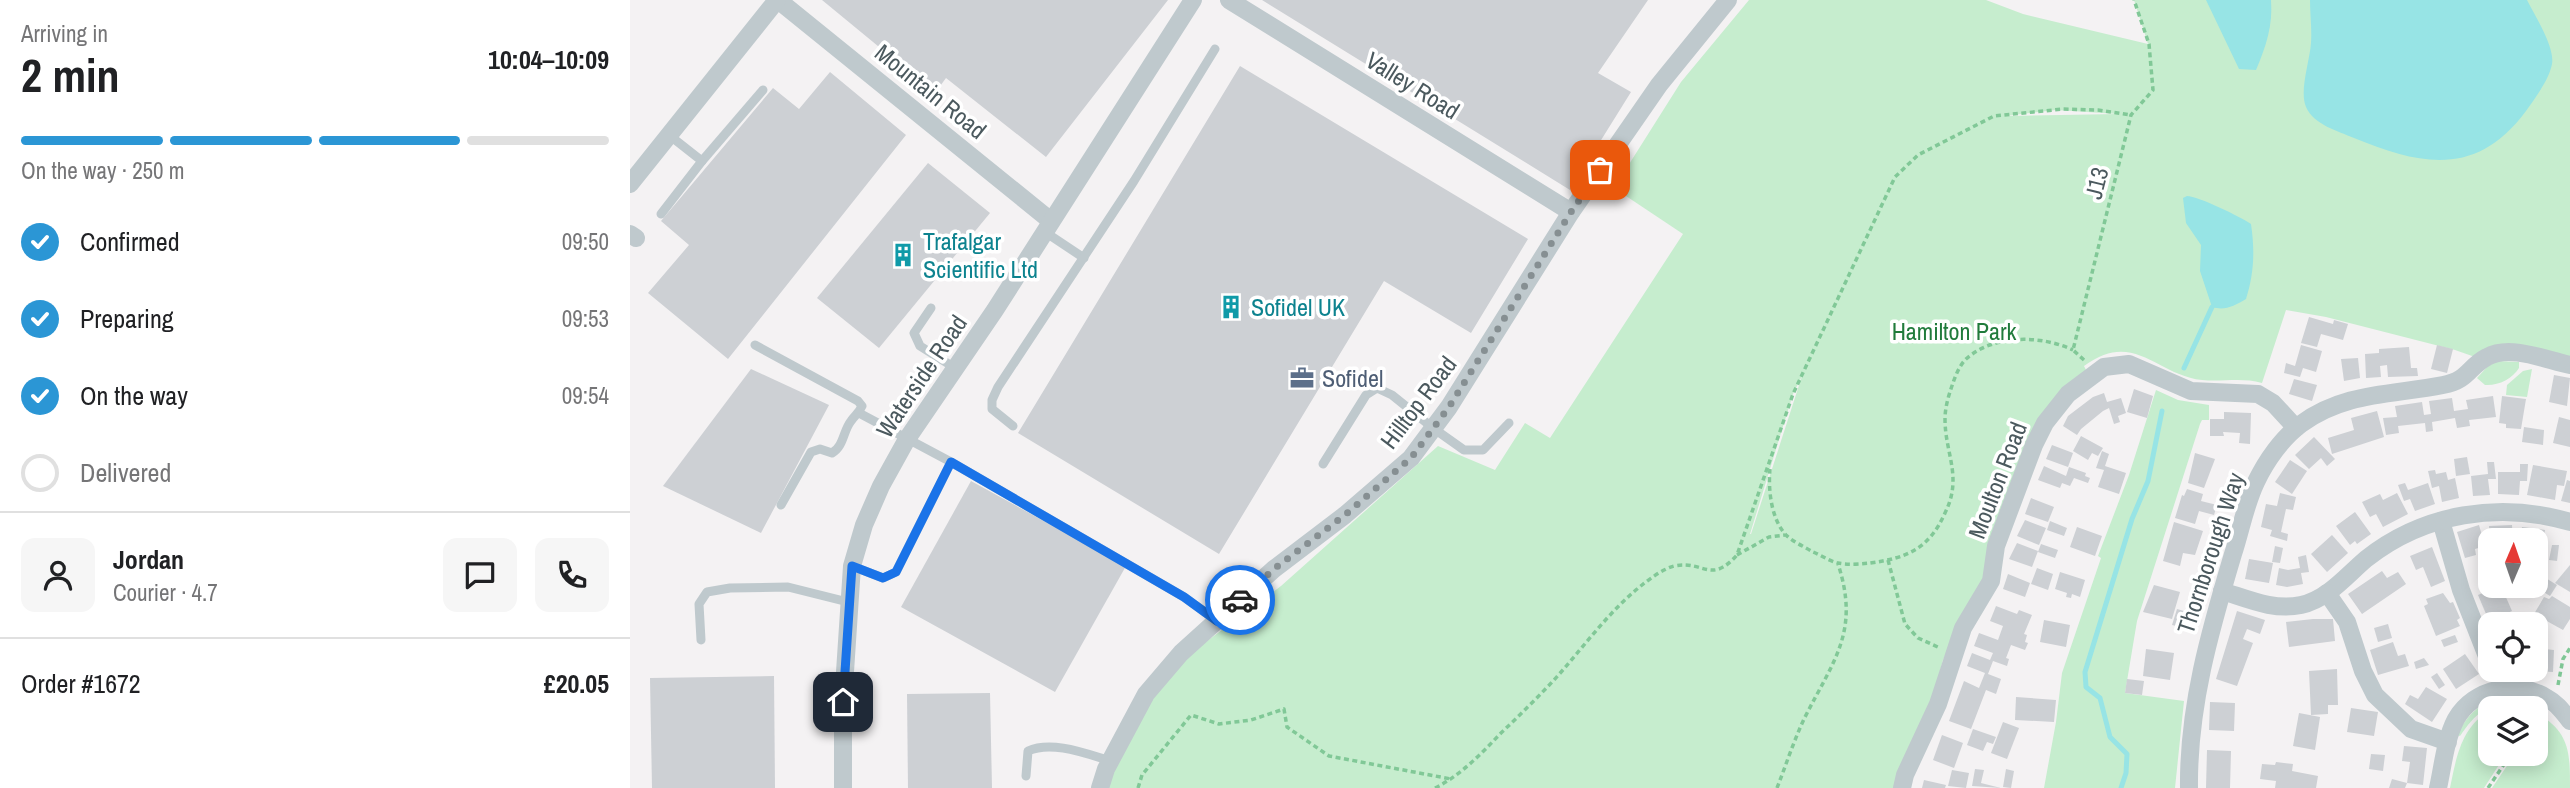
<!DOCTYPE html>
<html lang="en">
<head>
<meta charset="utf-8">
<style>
	body { margin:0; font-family:"Archivo Narrow",sans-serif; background:#f6f6f6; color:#202124; height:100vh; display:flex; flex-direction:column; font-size:26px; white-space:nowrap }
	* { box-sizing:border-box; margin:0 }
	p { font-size:23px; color:#757577 }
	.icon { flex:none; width:38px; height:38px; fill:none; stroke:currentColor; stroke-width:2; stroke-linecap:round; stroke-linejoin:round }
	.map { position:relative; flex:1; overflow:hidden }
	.drawer { display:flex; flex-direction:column; background:#fff; width:630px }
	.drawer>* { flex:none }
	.needle { width:46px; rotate:2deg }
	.controls { position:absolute; left:1848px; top:528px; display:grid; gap:14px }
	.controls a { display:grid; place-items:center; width:70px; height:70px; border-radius:14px; background:#fff; box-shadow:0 4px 18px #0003; font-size:35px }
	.pin { position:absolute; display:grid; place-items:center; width:60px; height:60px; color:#fff; margin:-30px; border-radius:14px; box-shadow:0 4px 10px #0006 }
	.courier { position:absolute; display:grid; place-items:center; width:70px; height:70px; margin:-35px; border:5px solid #1a73e8; border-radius:50%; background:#fff; color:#222; box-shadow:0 2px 9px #0007 }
	.headline em { font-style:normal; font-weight:700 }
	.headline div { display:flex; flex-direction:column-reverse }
	.headline { display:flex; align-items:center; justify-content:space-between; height:119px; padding:0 21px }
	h1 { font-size:46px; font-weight:700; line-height:52px }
	.bar { display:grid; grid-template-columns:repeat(4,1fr); gap:10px 7px; align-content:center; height:84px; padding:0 21px }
	.bar i { height:9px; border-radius:5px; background:#e0e0e0 }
	.bar .selected { background:#2b96d5 }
	.bar p { grid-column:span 4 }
	.line { display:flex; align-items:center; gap:18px; padding:0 21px; border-top:2px solid #e0e0e0 }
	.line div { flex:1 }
	.round { display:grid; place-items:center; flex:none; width:74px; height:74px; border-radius:14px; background:#f6f6f6 }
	ol { padding:0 21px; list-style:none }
	li { display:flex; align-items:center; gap:21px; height:77px }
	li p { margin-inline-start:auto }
	li .icon { padding:7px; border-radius:50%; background:#2b96d5; color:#fff; stroke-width:4 }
	li:last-child { color:#757577 }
	li i { width:38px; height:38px; border:4px solid #e0e0e0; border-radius:50% }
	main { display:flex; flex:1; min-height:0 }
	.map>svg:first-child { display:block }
	.green { fill:#c6edce; fill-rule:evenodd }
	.water { fill:#97e4e5 }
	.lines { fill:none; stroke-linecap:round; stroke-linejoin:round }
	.stream { stroke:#97e4e5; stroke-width:5 }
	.building { fill:#cdd0d4 }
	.path { stroke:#81c897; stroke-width:3.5; stroke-dasharray:5 3.5; stroke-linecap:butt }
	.service { stroke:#bfc9cd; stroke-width:9 }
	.minor { stroke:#bfc9cd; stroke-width:18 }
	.done { stroke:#868f92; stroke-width:7; stroke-dasharray:0 12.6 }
	.route { stroke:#1a73e8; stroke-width:9 }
	.labels { text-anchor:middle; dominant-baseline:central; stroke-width:7; stroke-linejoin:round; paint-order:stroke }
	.street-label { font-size:24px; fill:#4b595e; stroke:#fff }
	.culture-label { font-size:24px; fill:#0d838f; stroke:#fff; text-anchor:start }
	.park-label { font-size:24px; fill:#217b3c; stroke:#fff }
	.service-label { font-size:24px; fill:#4e5e75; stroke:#fff; text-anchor:start }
</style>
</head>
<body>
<main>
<section class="drawer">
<div class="headline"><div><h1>2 min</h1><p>Arriving in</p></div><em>10:04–10:09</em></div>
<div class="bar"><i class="selected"></i><i class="selected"></i><i class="selected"></i><i></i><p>On the way · 250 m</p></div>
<ol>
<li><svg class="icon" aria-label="check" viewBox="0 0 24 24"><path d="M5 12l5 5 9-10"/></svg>Confirmed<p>09:50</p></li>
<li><svg class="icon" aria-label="check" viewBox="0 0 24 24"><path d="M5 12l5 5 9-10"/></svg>Preparing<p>09:53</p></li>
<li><svg class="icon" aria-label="check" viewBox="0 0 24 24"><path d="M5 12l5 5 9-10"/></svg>On the way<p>09:54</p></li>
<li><i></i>Delivered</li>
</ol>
<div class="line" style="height:126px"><a class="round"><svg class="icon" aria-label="person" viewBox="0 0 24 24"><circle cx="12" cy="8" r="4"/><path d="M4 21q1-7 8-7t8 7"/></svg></a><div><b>Jordan</b><p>Courier · 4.7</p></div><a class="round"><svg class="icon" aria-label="chat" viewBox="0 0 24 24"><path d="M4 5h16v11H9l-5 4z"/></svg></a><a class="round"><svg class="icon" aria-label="phone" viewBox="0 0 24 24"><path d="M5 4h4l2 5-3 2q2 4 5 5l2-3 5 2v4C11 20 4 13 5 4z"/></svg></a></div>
<div class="line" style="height:91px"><div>Order #1672</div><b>£20.05</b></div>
</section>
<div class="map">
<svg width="1940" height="788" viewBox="0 0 1940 788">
	<rect width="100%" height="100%" fill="#f4f2f3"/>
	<!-- green -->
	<g class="green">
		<path d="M1119,0H1356L1393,14L1518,44L1504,0H1940V358L1845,357L1825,350L1696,317L1656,310L1632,383C1612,377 1593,382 1572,380C1526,375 1504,329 1454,366L1456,370L1433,388L1406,423L1355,575L1313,660L1304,693L1264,788H470L534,673L651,586L808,446L865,470L895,423L920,438L1053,234L984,188L1051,82ZM1426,110L1488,114L1375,116ZM1172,376L1121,534H1120L1163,394Z"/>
		<path d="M1867,361L1889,362V368C1882,379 1868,386 1855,385L1847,378L1858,366Z"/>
		<polygon points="1902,369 1897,397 1876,395 1877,385 1893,371"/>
		<polygon points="1526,390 1548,400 1579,405 1579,420 1572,420 1570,424 1507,621 1495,693 1554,701 1545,788 1414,788 1426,722 1432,673 1471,558 1468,556 1499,475"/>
		<path d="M1874,696H1890L1912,704L1910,708C1874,690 1850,706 1830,736L1827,735C1838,714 1850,702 1874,696Z"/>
		<path d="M1860,711V754H1876L1854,788H1820C1826,759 1831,726 1860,711Z"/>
		<path d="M1912,716C1940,735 1940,754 1940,788H1862L1885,754H1906V725Z"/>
	</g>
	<!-- water -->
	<g class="water">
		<path d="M1576,0H1641C1643,26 1636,46 1626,70L1609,69Z"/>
		<path d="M1680,0H1897C1905,16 1925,47 1922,64C1919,80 1905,98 1896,111C1847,177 1792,166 1724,138C1708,131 1684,125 1676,107C1669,91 1680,60 1681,43C1682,29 1680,14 1680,0Z"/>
		<path d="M1557,196C1568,196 1611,217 1621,224C1625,251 1624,274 1616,299C1604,306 1595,311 1582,307L1570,271L1571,245L1556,223L1553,198Z"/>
	</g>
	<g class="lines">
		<!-- stream -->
		<g class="stream">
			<polyline points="1554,368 1582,307"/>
			<polyline points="1491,788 1496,773 1497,754 1480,737 1470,698 1456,687 1455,672 1502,519 1518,481 1532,411"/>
		</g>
	</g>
	<!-- building -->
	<g class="building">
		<polygon points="192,0 538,0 416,157 316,78 305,93"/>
		<polygon points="632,0 1018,0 968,73 1001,92 940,190"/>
		<polygon points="610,66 898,239 841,333 754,281 589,554 388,433"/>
		<polygon points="200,72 276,135 98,359 18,293 59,245 31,221 143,88 169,109"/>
		<polygon points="298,163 360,213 249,348 187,298"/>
		<polygon points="1679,317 1703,324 1704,320 1718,324 1713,340 1691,334 1687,347 1671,343"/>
		<polygon points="1671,345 1692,351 1686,372 1673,368 1670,377 1654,373 1656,363 1665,366"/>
		<polygon points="1807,345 1823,349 1817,373 1801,369"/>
		<polygon points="1779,347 1781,368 1787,368 1788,376 1758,377 1757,365 1750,366 1751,377 1736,378 1735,354 1749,353 1749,349"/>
		<polygon points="1728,358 1730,378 1714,381 1711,359"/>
		<polygon points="121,369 199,405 131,533 33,486"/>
		<polygon points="1924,375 1940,378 1937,406 1919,402"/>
		<polygon points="1664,379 1687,385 1682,401 1659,394"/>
		<polygon points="1504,389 1523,396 1517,418 1497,412"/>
		<polygon points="1474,393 1477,402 1491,398 1496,413 1488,416 1490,422 1484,424 1479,408 1473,411 1451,429 1447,435 1433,426 1438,416 1463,397"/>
		<polygon points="1863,396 1866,417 1839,420 1840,426 1827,428 1825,418 1802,422 1803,431 1796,432 1795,423 1768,426 1769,433 1756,435 1753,418 1767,417 1765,406 1792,402 1794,415 1801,414 1799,401 1822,398 1824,411 1838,409 1836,400"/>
		<polygon points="1872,396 1896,399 1891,429 1876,428 1876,424 1869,423"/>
		<polygon points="1747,411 1754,437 1702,454 1698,438 1724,430 1721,418"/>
		<polygon points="1594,412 1621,413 1620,444 1609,443 1610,433 1593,432 1594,436 1580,436 1580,419 1594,419"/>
		<polygon points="1929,417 1940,420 1940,447 1923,443"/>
		<polygon points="1894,427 1914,430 1913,445 1892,442"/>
		<polygon points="1451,436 1473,448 1468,456 1462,453 1458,460 1443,451"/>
		<polygon points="1684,437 1705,459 1697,466 1691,458 1679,469 1665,455"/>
		<polygon points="1422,445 1443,453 1438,467 1416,459"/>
		<polygon points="1472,451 1479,454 1475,466 1496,473 1489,494 1468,487 1474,470 1466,468"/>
		<polygon points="1565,453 1585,459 1574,488 1558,483"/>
		<polygon points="1837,457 1840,474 1826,476 1824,459"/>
		<polygon points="1660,460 1677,471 1662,494 1645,482"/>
		<polygon points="1857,462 1864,462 1866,479 1858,479 1860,495 1843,496 1841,476 1858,474"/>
		<polygon points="1890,464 1898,464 1897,481 1890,481 1889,495 1868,494 1868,472 1890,472"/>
		<polygon points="1903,465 1937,471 1934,486 1927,485 1925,500 1897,495"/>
		<polygon points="1414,466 1436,476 1439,467 1456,473 1455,476 1460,478 1458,483 1444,478 1440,486 1432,483 1430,488 1408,480"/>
		<polygon points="1805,470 1806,474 1816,472 1818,480 1825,478 1829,498 1812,502 1809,486 1802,488 1798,471"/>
		<polygon points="1937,480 1940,481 1940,503 1931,501"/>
		<polygon points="341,481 496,566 425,692 271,607"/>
		<polygon points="1775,483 1778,490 1798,483 1805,504 1785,511 1780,499 1774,501 1768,485"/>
		<polygon points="1557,489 1573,494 1571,501 1587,505 1584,515 1569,511 1565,524 1545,518 1552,495 1554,496"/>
		<polygon points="1650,493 1666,497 1663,510 1656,509 1651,532 1658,534 1657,541 1640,536 1642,530 1631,527 1636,504 1647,506"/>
		<polygon points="1767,493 1778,514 1753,527 1746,514 1740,517 1732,502 1750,494 1753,500"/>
		<polygon points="1401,498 1424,507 1418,522 1395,514"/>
		<polygon points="1725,512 1741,534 1727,544 1725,541 1720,545 1706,526"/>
		<polygon points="1395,520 1416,528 1409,545 1387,536"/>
		<polygon points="1420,521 1437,528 1434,536 1417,530"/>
		<polygon points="1544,522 1573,531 1565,555 1553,553 1550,566 1533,561"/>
		<polygon points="1849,525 1855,546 1845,549 1846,555 1835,558 1827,532"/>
		<polygon points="1882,525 1883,541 1860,541 1859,526"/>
		<polygon points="1447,527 1472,536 1465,556 1440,547"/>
		<polygon points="1892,527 1915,530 1911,553 1906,552 1906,541 1890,541"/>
		<polygon points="1702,535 1718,553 1697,572 1681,554"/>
		<polygon points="1387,543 1408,551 1402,567 1379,559"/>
		<polygon points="1411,544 1428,550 1425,558 1408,552"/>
		<polygon points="1922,545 1929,545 1927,561 1919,560"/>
		<polygon points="1645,546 1653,548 1650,563 1642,562"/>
		<polygon points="1802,547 1815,581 1801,587 1793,567 1786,570 1780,556"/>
		<polygon points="1911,554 1918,555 1916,570 1908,569"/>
		<polygon points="1676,555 1679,572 1671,573 1673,584 1657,587 1646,585 1649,568 1658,570 1670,568 1668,557"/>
		<polygon points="1619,559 1643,563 1639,583 1615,579"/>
		<polygon points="1940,565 1940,592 1925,583"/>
		<polygon points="1407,568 1423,574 1418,590 1401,584"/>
		<polygon points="1752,571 1757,578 1768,572 1776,584 1732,614 1718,594"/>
		<polygon points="1430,572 1455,580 1450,597 1442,594 1441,598 1436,597 1437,593 1425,589"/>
		<polygon points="1378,574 1400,583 1395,597 1373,589"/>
		<polygon points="1914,577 1927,585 1920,596 1907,588"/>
		<polygon points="1524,585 1550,592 1542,619 1513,612"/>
		<polygon points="1868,586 1871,586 1882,611 1859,621 1848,595"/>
		<polygon points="1813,593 1820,603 1823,602 1830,618 1827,620 1830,626 1806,636 1794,606 1798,604 1796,599"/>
		<polygon points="1922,596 1940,607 1940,619 1933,630 1904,614 1914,597 1919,599"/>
		<polygon points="1565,599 1573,601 1564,630 1542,625 1547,609 1561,613"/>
		<polygon points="1366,606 1387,614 1389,610 1402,615 1394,634 1397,635 1395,642 1398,643 1395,650 1381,645 1376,658 1379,659 1377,666 1363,661 1358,674 1371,679 1366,694 1356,690 1341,729 1319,721 1334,681 1349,688 1355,673 1337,666 1342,653 1360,660 1363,653 1344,646 1349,633 1368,640 1373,626 1360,621"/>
		<polygon points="1607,611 1635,620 1630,634 1617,629 1613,639 1623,643 1607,686 1586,679"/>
		<polygon points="1884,613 1887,620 1873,625 1870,619"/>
		<polygon points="1683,619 1703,619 1705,641 1659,647 1656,622"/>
		<polygon points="1414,620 1440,625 1436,647 1410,642"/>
		<polygon points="1758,624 1762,638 1748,642 1744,628"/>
		<polygon points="1825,635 1828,642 1814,647 1811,640"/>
		<polygon points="1763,642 1768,656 1775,654 1779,666 1748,675 1740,650"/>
		<polygon points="1906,648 1924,650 1923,672 1906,671"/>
		<polygon points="1516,649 1544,653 1540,680 1513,676"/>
		<polygon points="1835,654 1849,674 1826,689 1813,669"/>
		<polygon points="1794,658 1799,665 1786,669 1784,662"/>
		<polygon points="1707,669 1708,705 1698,705 1698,714 1681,715 1679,671"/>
		<polygon points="1807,673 1815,685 1809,689 1801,677"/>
		<polygon points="144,676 145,788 22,788 20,678"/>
		<polygon points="1497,679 1514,681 1512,695 1495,693"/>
		<polygon points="1796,687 1817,699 1802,722 1775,704 1780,695 1788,699"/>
		<polygon points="360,693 362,788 278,788 277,694"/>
		<polygon points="1386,697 1426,700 1424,722 1385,720"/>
		<polygon points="1580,702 1605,703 1604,731 1579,730"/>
		<polygon points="1721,708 1748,712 1744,736 1717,732"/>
		<polygon points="1669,713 1690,717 1685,750 1663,746"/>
		<polygon points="1373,722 1389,728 1377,759 1361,753"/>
		<polygon points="1343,729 1366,737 1363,744 1357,742 1353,751 1337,745"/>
		<polygon points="1312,735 1333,743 1324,768 1303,760"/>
		<polygon points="1774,746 1797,748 1793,785 1777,783 1780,762 1772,761"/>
		<polygon points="1577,750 1601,751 1600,788 1576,788"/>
		<polygon points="1741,754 1755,755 1753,771 1739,769"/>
		<polygon points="1646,762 1663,764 1662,771 1688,776 1686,788 1645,788 1646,781 1630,779 1632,764 1645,765"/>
		<polygon points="1345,769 1354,770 1351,783 1371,788 1342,786"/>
		<polygon points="1376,769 1384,771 1381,788 1373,787"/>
		<polygon points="1322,770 1339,773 1336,788 1318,786"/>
		<polygon points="1762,779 1777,783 1775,788 1759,788"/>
		<polygon points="1294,780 1316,785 1315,788 1292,788"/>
	</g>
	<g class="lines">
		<!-- path -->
		<g class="path">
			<polyline points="1454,360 1443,350 1501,115 1523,90 1519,44 1504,0"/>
			<path d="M1140,469C1138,489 1141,519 1156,535C1163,542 1175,547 1183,552C1191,555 1199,561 1208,563C1217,565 1230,564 1240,563C1277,558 1299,549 1315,513C1333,477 1315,454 1315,419C1315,407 1319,394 1323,383C1326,374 1330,365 1336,359C1364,334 1411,335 1443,350"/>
			<polyline points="1107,555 1139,537 1155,535"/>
			<polyline points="1258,560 1275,624 1288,638 1310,648"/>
			<polyline points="1928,685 1933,659 1940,648"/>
			<polyline points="1906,719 1911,712"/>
			<polyline points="508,788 512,775 561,715 589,724 621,720 654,709 657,727 699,756 821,779"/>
			<path d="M805,788C831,775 851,754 871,733C889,716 907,698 924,680C953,648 978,612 1012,585C1021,578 1033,569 1044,566C1075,560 1080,585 1107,555L1163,394L1265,177L1288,155L1364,116L1433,109L1468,110L1501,115"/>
			<path d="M1147,788C1156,765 1164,740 1175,717C1204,660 1230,631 1208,564"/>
			<polyline points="1858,788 1881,754"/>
		</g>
		<!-- service -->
		<g class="service">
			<polyline points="72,161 133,90"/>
			<polyline points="31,214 72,161 39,135"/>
			<polyline points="415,232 454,258"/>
			<polyline points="301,308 284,333 290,346 325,368"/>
			<path d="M125,345L228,401L232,406C229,413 225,415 221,421C213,431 214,446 202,453L190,449L181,452L151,505"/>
			<polyline points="229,413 321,462 554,597 587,621"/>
			<polyline points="383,426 362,409 362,400 368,387 504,181 585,49"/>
			<polyline points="693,464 736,395 747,388 762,395 803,428 834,450 853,450 879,423"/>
			<polyline points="222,566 253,578 266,572 321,462"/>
			<polyline points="71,640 69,604 77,592 100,588 158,587 218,602"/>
			<path d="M396,776L398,751C422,740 457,754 481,761"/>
		</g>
		<!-- minor -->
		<g class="minor">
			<polyline points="148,0 421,221"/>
			<polyline points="599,0 941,212"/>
			<polyline points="0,184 147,0"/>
			<polyline points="0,234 6,238"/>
			<polyline points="1811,521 1831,590 1860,664"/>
			<path d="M1592,591C1618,599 1644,611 1671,605C1698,599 1716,576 1736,559C1794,513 1870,501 1940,522"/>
			<polyline points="1697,593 1717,622 1733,671 1745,695 1781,729 1818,742"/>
			<polyline points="213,788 213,702 222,566 234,525 251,486 277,439 365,310 563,0"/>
			<polyline points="470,788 476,769 516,694 551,653 644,569 715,515 781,458 819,407 941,212 1029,85 1098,0"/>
			<polyline points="1272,788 1275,775 1308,704 1333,628 1361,581 1366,546 1404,445 1415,423 1438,394 1474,367 1499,364 1561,391 1628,394 1643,403 1666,428"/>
			<path d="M1559,788C1558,707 1580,631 1603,554C1611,530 1615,505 1626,482C1636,461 1652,438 1671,424C1714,392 1763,395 1813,385C1839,380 1838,367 1857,357C1880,344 1916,360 1940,365"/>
			<path d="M1808,788C1813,766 1815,740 1826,719C1844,688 1887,679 1917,698C1927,703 1933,712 1940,721"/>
		</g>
	</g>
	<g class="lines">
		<!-- done -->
		<polyline class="done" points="610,600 644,569 715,515 781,458 819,407 941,212 970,170"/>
		<!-- route -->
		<polyline class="route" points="213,702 222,566 253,578 266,572 321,462 554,597 587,621 610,600"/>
	</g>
	<!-- icons -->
	<defs>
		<g id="building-bare" transform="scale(1.89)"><path d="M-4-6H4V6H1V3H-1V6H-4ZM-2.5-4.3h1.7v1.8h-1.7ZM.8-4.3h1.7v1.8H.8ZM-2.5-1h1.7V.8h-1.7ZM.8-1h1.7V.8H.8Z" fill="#0f9aa8" stroke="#fff" stroke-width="2.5" paint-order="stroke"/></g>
		<g id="office-bare" transform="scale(1.89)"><path d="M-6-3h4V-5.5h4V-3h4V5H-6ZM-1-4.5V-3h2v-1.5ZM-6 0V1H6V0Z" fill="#5c6f8a" stroke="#fff" stroke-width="2.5" paint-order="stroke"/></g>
	</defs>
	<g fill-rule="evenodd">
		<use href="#building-bare" x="273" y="255"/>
		<use href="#building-bare" x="601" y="307"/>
		<use href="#office-bare" x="672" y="378"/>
	</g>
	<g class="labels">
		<!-- street labels -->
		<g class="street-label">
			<text transform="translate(783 85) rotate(32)">Valley Road</text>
			<text transform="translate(301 91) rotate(39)">Mountain Road</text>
			<text transform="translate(1466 183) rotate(-76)">J13</text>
			<text transform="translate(291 376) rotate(-56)">Waterside Road</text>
			<text transform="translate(788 402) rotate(-53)">Hilltop Road</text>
			<text transform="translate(1367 480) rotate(-69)">Moulton Road</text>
			<text transform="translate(1580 553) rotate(-72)">Thornborough Way</text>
		</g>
		<!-- culture labels -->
		<g class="culture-label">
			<text x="293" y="241">Trafalgar<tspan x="293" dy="28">Scientific Ltd</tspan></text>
			<text x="621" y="307">Sofidel UK</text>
		</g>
		<!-- park labels -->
		<g class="park-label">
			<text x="1324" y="331">Hamilton Park</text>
		</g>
		<!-- service labels -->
		<g class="service-label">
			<text x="692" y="378">Sofidel</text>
		</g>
	</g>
</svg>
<div class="controls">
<a><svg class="needle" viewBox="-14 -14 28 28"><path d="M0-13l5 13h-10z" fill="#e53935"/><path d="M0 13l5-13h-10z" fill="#757577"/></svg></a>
<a><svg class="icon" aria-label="locate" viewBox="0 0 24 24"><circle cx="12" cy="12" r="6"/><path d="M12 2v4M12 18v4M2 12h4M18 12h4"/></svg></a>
<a><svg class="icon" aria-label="layers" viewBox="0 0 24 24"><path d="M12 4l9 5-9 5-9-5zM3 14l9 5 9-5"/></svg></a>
</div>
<div class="pin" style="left:970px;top:170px;background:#ea580c"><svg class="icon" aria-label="bag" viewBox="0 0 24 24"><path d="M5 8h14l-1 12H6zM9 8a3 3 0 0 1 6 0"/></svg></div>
<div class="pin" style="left:213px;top:702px;background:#1f2937"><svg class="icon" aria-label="home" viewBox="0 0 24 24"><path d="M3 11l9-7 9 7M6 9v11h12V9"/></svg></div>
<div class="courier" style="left:610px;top:600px"><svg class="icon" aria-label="car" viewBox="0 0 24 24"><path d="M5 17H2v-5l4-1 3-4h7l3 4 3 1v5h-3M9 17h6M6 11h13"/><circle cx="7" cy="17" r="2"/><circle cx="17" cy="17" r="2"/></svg></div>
</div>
</main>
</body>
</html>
